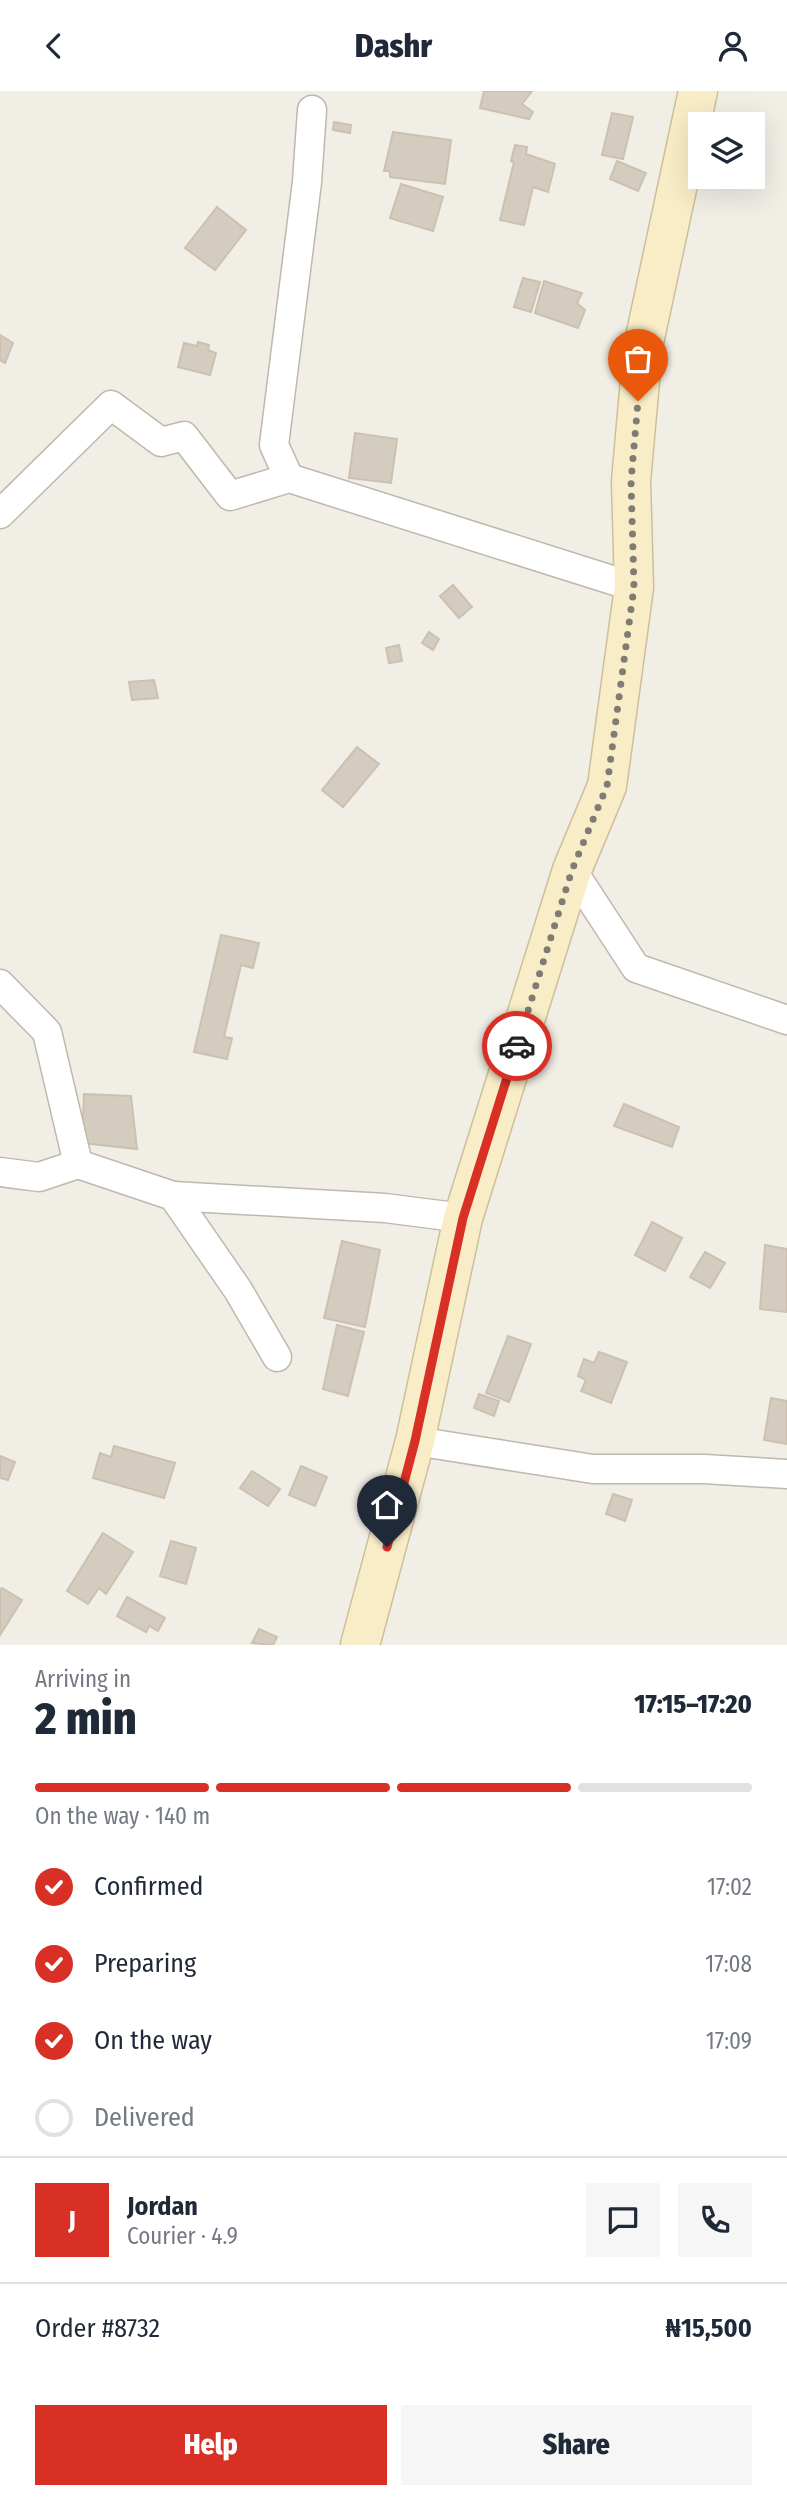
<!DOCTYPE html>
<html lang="en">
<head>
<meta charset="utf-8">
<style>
	body { margin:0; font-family:"Fira Sans Condensed",sans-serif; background:#f6f6f7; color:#1f2937; height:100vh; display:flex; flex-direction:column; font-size:26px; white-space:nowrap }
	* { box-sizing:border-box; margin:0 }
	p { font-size:23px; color:#747a83 }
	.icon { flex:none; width:38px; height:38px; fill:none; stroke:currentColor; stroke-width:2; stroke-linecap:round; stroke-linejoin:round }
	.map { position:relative; height:1554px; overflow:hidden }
	.drawer { display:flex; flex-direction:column; background:#fff; flex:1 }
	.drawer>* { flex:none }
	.fabs { position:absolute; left:688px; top:21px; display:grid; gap:14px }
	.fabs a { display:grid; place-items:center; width:77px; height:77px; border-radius:0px; background:#fff; box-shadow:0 7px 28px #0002; font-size:35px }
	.pin { position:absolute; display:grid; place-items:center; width:60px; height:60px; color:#fff; margin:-72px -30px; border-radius:50% 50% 50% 0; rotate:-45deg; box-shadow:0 0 7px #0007 }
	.pin .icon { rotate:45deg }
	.courier { position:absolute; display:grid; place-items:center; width:70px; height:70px; margin:-35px; border:5px solid #d93025; border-radius:50%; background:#fff; color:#222; box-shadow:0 2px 9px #0007 }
	.summary em { font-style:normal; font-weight:800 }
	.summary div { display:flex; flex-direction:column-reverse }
	.summary { display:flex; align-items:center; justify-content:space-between; height:119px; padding:0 35px }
	h1 { font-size:46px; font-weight:800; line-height:52px }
	.bar { display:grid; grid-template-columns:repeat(4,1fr); gap:10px 7px; align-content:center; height:84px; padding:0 35px }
	.bar i { height:9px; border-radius:5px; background:#e0e1e3 }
	.bar .current { background:#d93025 }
	.bar p { grid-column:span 4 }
	.line { display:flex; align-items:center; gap:18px; padding:0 35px; border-top:2px solid #e0e1e3 }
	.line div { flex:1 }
	.round { display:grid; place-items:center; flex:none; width:74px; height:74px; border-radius:0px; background:#f6f6f7 }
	ol { padding:0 35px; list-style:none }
	li { display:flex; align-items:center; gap:21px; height:77px }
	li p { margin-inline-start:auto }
	li .icon { padding:7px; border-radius:50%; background:#d93025; color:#fff; stroke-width:4 }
	li:last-child { color:#747a83 }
	li i { width:38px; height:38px; border:4px solid #e0e1e3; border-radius:50% }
	.primary-button { display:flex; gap:14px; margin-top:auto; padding:14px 35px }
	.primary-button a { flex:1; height:80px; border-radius:0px; background:#d93025; color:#fff; font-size:28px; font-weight:800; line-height:80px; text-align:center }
	.primary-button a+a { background:#f6f6f7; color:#1f2937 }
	header { display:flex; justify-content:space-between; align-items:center; height:91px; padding:0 35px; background:#fff; font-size:32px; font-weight:800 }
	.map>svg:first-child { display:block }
	.building { fill:#d5ccc0; stroke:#ccc1b1; stroke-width:2 }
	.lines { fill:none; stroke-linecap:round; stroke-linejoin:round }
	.street-casing { stroke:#bfb8ad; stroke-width:31 }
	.secondary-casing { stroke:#cdbf9a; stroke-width:41 }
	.street { stroke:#fff; stroke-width:28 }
	.secondary { stroke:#f9edc8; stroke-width:38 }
	.done { stroke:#807c74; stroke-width:7; stroke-dasharray:0 12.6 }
	.route { stroke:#d93025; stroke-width:9 }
</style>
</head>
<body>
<header><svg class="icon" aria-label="back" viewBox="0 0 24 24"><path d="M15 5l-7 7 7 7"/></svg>Dashr<svg class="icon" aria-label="person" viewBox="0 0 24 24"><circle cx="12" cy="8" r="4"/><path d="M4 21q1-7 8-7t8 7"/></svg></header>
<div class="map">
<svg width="787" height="1554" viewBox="0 0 787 1554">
	<rect width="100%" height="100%" fill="#f1eee6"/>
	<!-- building -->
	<g class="building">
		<polygon points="484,0 532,0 522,13 533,21 529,28 480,17"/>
		<polygon points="612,22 633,26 623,68 602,64"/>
		<polygon points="334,31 351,34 350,42 333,39"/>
		<polygon points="393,41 451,49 445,93 390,86 390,80 384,80"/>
		<polygon points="515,54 527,56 526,63 555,73 548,101 533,96 524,134 500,129 514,71 511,70"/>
		<polygon points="617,70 646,82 638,100 610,88"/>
		<polygon points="401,93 443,106 433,140 390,127"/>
		<polygon points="217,116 246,139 215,179 185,157"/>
		<polygon points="523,187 540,191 531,221 514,216"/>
		<polygon points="544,190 582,202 577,212 585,219 578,237 535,222"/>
		<polygon points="0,244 13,252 5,272 0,269"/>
		<polygon points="198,251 209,254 208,259 216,262 210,284 178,276 184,252 197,255"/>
		<polygon points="355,342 397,348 391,392 349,387"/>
		<polygon points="453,494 472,516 459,527 440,505"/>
		<polygon points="429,541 439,548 433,559 422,552"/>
		<polygon points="399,554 402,570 389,572 386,557"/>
		<polygon points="154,589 158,607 132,609 129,591"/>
		<polygon points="357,656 379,673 343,716 322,699"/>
		<polygon points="221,844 259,852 253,877 241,874 224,946 232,947 227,968 194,961"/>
		<polygon points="84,1003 131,1005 137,1058 82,1052"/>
		<polygon points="624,1013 679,1036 672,1056 614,1035"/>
		<polygon points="652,1131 682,1147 665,1180 635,1164"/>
		<polygon points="342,1150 380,1159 365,1236 324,1227"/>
		<polygon points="765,1154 787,1158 787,1221 760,1218"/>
		<polygon points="705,1161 725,1172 710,1197 690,1186"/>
		<polygon points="337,1234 364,1241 348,1305 323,1298"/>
		<polygon points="508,1245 531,1253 509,1311 486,1302"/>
		<polygon points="599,1261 627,1271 611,1312 581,1300 586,1289 578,1285 584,1268 594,1272"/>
		<polygon points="479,1303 499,1310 494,1325 474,1317"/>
		<polygon points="771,1307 787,1310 787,1353 764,1349"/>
		<polygon points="114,1355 175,1372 164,1407 93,1387 100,1362 111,1366"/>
		<polygon points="0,1365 15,1371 8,1389 0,1387"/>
		<polygon points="301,1375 327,1386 315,1415 289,1404"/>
		<polygon points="252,1380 280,1398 268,1415 240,1397"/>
		<polygon points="613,1403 632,1409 625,1430 606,1423"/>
		<polygon points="103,1442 133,1461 106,1503 99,1497 88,1513 67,1500"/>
		<polygon points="171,1450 196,1457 186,1493 160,1485"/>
		<polygon points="2,1497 22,1509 0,1544 0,1499"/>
		<polygon points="127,1506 165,1527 158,1540 149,1535 146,1541 117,1525"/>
		<polygon points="259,1538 277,1546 273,1554 252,1552"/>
	</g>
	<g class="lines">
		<!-- street casing -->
		<g class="street-casing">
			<g id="street">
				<polyline points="289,387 274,354 307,91 312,19"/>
				<polyline points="0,423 111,314 161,351 184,345 230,405 289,387 634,496"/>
				<polyline points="572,779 636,877 787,929"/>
				<polyline points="0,893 47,941 78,1073 173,1105 238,1199 277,1266"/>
				<polyline points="0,1081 39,1086 78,1073"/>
				<polyline points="173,1105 385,1117 463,1127"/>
				<polyline points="415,1350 593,1378 704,1378 787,1383"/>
			</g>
		</g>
		<!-- secondary casing -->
		<g class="secondary-casing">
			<polyline id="secondary" points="360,1554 415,1350 463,1127 572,779 607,695 634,496 631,390 643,256 698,0"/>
		</g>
		<!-- street -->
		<use href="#street" class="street"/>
		<!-- secondary -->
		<use href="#secondary" class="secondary"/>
	</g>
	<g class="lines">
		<!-- done -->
		<polyline class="done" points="517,955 572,779 607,695 634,496 631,390 638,310"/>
		<!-- route -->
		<polyline class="route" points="387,1456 415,1350 463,1127 517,955"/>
	</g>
</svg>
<div class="fabs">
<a><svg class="icon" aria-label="layers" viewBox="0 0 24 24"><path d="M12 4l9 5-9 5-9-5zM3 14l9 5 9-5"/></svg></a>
</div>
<div class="pin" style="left:638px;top:310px;background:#ea580c"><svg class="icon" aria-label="bag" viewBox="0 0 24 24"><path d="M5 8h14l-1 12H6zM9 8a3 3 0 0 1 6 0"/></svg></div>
<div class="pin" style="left:387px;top:1456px;background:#1f2937"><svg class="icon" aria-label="home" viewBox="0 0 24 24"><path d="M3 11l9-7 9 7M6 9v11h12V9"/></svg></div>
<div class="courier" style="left:517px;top:955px"><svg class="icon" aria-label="car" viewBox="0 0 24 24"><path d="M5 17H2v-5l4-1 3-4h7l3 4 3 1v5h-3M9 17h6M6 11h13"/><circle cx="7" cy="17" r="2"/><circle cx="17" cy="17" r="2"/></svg></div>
</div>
<section class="drawer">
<div class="summary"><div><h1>2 min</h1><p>Arriving in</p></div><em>17:15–17:20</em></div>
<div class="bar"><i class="current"></i><i class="current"></i><i class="current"></i><i></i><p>On the way · 140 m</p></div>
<ol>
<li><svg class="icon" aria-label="check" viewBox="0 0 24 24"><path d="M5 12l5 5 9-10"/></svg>Confirmed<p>17:02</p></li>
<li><svg class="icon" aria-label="check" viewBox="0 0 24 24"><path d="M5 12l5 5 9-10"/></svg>Preparing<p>17:08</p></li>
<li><svg class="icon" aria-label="check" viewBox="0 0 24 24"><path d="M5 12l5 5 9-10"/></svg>On the way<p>17:09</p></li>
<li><i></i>Delivered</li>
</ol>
<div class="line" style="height:126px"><b class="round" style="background:#d93025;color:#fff">J</b><div><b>Jordan</b><p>Courier · 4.9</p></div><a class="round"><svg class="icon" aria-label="chat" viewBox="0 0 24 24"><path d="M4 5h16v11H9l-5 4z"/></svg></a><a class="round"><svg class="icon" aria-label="phone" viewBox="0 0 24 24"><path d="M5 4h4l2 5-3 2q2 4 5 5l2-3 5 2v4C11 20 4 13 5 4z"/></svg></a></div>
<div class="line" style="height:91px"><div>Order #8732</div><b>₦15,500</b></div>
<div class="primary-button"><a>Help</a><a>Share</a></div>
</section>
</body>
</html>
